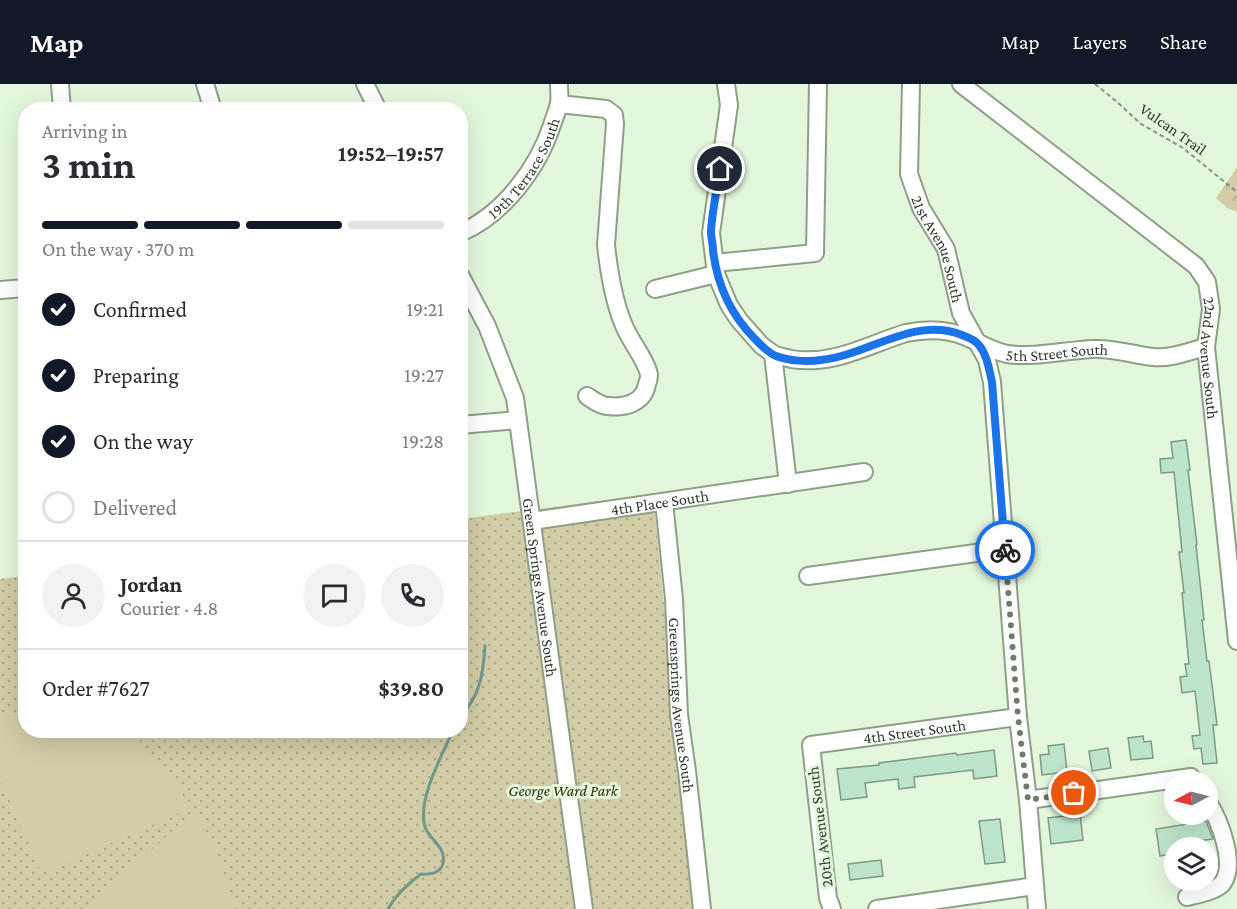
<!DOCTYPE html>
<html lang="en">
<head>
<meta charset="utf-8">
<style>
	body { margin:0; font-family:"Crimson Pro",serif; background:#f2f2f3; color:#2b2b33; height:100vh; display:flex; flex-direction:column; font-size:22px; white-space:nowrap }
	* { box-sizing:border-box; margin:0 }
	p { font-size:20px; color:#7c7c81 }
	.icon { flex:none; width:33px; height:33px; fill:none; stroke:currentColor; stroke-width:2; stroke-linecap:round; stroke-linejoin:round }
	.map { position:relative; flex:1; overflow:hidden }
	.panel { position:absolute; left:18px; top:18px; width:450px; height:636px; display:flex; flex-direction:column; background:#fff; border-radius:24px; box-shadow:0 6px 24px #0002 }
	.panel>* { flex:none }
	.needle { width:39px; rotate:263deg }
	.buttons { position:absolute; left:1164px; top:687px; display:grid; gap:12px }
	.buttons a { display:grid; place-items:center; width:54px; height:54px; border-radius:50%; background:#fff; box-shadow:0 6px 24px #0002; font-size:30px }
	.pin { position:absolute; display:grid; place-items:center; width:51px; height:51px; color:#fff; margin:-26px; border:3px solid #fff; border-radius:50%; box-shadow:0 2px 6px #0007 }
	.courier { position:absolute; display:grid; place-items:center; width:60px; height:60px; margin:-30px; border:4px solid #1a73e8; border-radius:50%; background:#fff; color:#222; box-shadow:0 2px 8px #0007 }
	.head em { font-style:normal; font-weight:700 }
	.head div { display:flex; flex-direction:column-reverse }
	.head { display:flex; align-items:center; justify-content:space-between; height:102px; padding:0 24px }
	h1 { font-size:39px; font-weight:700; line-height:45px }
	.bar { display:grid; grid-template-columns:repeat(4,1fr); gap:9px 6px; align-content:center; height:72px; padding:0 24px }
	.bar i { height:8px; border-radius:4px; background:#e1e1e2 }
	.bar .active { background:#111827 }
	.bar p { grid-column:span 4 }
	.line { display:flex; align-items:center; gap:15px; padding:0 24px; border-top:2px solid #e1e1e2 }
	.line div { flex:1 }
	.round { display:grid; place-items:center; flex:none; width:63px; height:63px; border-radius:32px; background:#f2f2f3 }
	ol { padding:0 24px; list-style:none }
	li { display:flex; align-items:center; gap:18px; height:66px }
	li p { margin-inline-start:auto }
	li .icon { padding:6px; border-radius:50%; background:#111827; color:#fff; stroke-width:4 }
	li:last-child { color:#7c7c81 }
	li i { width:33px; height:33px; border:3px solid #e1e1e2; border-radius:50% }
	header { display:flex; align-items:center; gap:36px; box-sizing:border-box; height:84px; padding:0 30px; background:#111827; color:#fff }
	header strong { font-size:28px }
	nav { display:flex; gap:33px; margin-inline-start:auto; font-size:21px }
	.map>svg:first-child { display:block }
	.green { fill:url(#green-dots) }
	.forest { fill:url(#forest-crowns) }
	.pitch { fill:#d2cda6 }
	.lines { fill:none; stroke-linecap:round; stroke-linejoin:round }
	.stream { stroke:#73988b; stroke-width:3 }
	.building { fill:#bde5cb; stroke:#7d9987; stroke-width:1.5 }
	.minor-casing { stroke:#8ea088; stroke-width:20 }
	.path { stroke:#879584; stroke-width:2; stroke-dasharray:4.5 3; stroke-linecap:butt }
	.minor { stroke:#fff; stroke-width:16 }
	.done { stroke:#6f7c6c; stroke-width:6; stroke-dasharray:0 10.8 }
	.route { stroke:#1a73e8; stroke-width:8 }
	.labels { text-anchor:middle; dominant-baseline:central; stroke-width:6; stroke-linejoin:round; paint-order:stroke }
	.street-label { font-size:16px; fill:#31392f; stroke:#e3f7dd }
	.park-label { font-size:16px; font-style:italic; fill:#332f0c; stroke:#e3f7dd }
</style>
</head>
<body>
<header>
<strong>Map</strong>
<nav><a>Map</a><a>Layers</a><a>Share</a></nav>
</header>
<div class="map">
<svg width="1237" height="825" viewBox="0 0 1237 825">
	<defs>
		<pattern id="green-dots" width="8" height="8" patternUnits="userSpaceOnUse" patternTransform="scale(1.5)"><rect width="8" height="8" fill="#d2cda6"/><path d="M2 2h.1M6 6h.1" fill="none" stroke="#aba788" stroke-width="1.8" stroke-linecap="round"/></pattern>
		<pattern id="forest-crowns" width="20" height="18" patternUnits="userSpaceOnUse" patternTransform="scale(1.5)"><rect width="20" height="18" fill="#d2cda6"/><path d="M2 6a3 3 0 1 1 6 0M12 15a3 3 0 1 1 6 0" fill="none" stroke="#aba788"/></pattern>
	</defs>
	<rect width="100%" height="100%" fill="#e3f7dd"/>
	<!-- green -->
	<polygon class="green" points="653,410 694,825 0,825 0,495 25,492 26,646 460,646 461,435"/>
	<!-- forest -->
	<polygon class="forest" points="1237,84 1237,128 1227,124 1216,114"/>
	<!-- pitch -->
	<g class="pitch">
		<path d="M25,629L26,646L120,647C150,666 174,691 190,724L49,787L39,784L0,694V634Z"/>
		<polygon points="195,726 217,770 228,801 234,825 86,825"/>
	</g>
	<g class="lines">
		<!-- stream -->
		<g class="stream">
			<path d="M460,633C480,612 483,591 485,562"/>
			<path d="M388,825C395,812 409,799 421,790C430,791 441,789 443,779C447,764 429,755 425,743C417,715 442,672 453,646"/>
		</g>
	</g>
	<!-- building -->
	<g class="building">
		<polygon points="1186,356 1190,386 1188,386 1197,461 1196,461 1204,536 1202,536 1207,577 1209,577 1217,641 1213,641 1217,679 1203,680 1201,664 1194,665 1192,652 1200,651 1195,607 1182,609 1180,593 1187,592 1185,580 1189,580 1182,509 1184,509 1179,468 1182,468 1174,388 1161,389 1160,375 1173,374 1171,358"/>
		<polygon points="1143,652 1144,658 1151,657 1153,674 1131,676 1128,654"/>
		<polygon points="1064,660 1067,688 1042,691 1040,671 1049,670 1048,662"/>
		<polygon points="1108,664 1111,684 1092,687 1089,667"/>
		<polygon points="994,666 997,692 974,695 973,686 914,693 915,703 899,705 898,695 865,699 867,713 841,716 837,685 879,681 879,679 956,669 957,671"/>
		<polygon points="1080,730 1083,756 1051,760 1048,734"/>
		<polygon points="1000,735 1005,778 985,780 979,737"/>
		<polygon points="1206,737 1213,755 1192,758 1193,764 1174,764 1174,769 1160,772 1156,745"/>
		<polygon points="881,776 883,792 850,796 848,780"/>
	</g>
	<g class="lines">
		<!-- minor casing -->
		<g class="minor-casing">
			<g id="minor">
				<polyline points="60,0 62,26"/>
				<polyline points="205,0 213,26"/>
				<polyline points="365,0 378,26"/>
				<polyline points="726,0 729,21 711,149 716,190 729,221 739,236 761,261 773,270 788,400"/>
				<path id="s1" d="M911,0L909,90L921,124L946,165L961,229L987,276L992,298L1018,633L1028,716L1037,825"/>
				<path id="s2" d="M961,0L1196,182L1207,198L1211,225L1206,263L1237,557"/>
				<path d="M559,20L606,25L614,31L615,40L606,161C609,189 614,221 626,246C632,259 647,278 649,291C649,294 648,298 647,300C644,319 625,324 608,322C601,322 593,316 587,312"/>
				<path id="s3" d="M460,149C503,131 538,84 552,41C554,34 558,26 559,19C560,13 559,6 559,0"/>
				<polyline points="715,179 815,169 818,0"/>
				<path id="s4" d="M460,191L487,242L515,314L584,825"/>
				<polyline points="655,205 716,190"/>
				<polyline points="0,206 26,204"/>
				<path id="s5" d="M773,270C779,273 785,273 791,275C833,282 867,261 906,249C930,244 951,245 973,256C984,262 994,267 1007,270C1035,274 1065,266 1094,265C1114,264 1133,271 1153,273C1171,275 1189,267 1206,263"/>
				<polyline points="460,341 518,336"/>
				<path id="s6" d="M664,418L674,515L679,631L687,687L702,825"/>
				<path id="s7" d="M532,437L864,388"/>
				<polyline points="808,492 1005,465"/>
				<polyline points="1028,716 1191,693 1194,698"/>
				<path d="M1187,813C1198,810 1213,808 1222,800C1237,781 1220,737 1208,718"/>
				<path id="s8" d="M832,825L828,814L811,661L1018,633"/>
				<polyline points="877,825 1035,802"/>
			</g>
		</g>
		<!-- path -->
		<polyline class="path" points="1095,0 1116,17 1141,40 1183,64 1237,108"/>
		<!-- minor -->
		<use href="#minor" class="minor"/>
	</g>
	<g class="lines">
		<!-- done -->
		<polyline class="done" points="1005,466 1018,633 1028,716 1074,709"/>
		<!-- route -->
		<path class="route" d="M720,85C717,106 712,127 711,148C711,154 713,160 713,166C717,201 730,230 755,255C761,261 768,269 776,272C789,277 808,278 821,276C869,271 913,232 962,251C967,253 974,255 978,260C987,270 989,285 992,298L1005,466"/>
	</g>
	<g class="labels">
		<!-- street labels -->
		<g class="street-label">
			<text transform="translate(1173 45) rotate(35)">Vulcan Trail</text>
			<text stroke="none"><textPath href="#s3" startOffset="94">19th Terrace South</textPath></text>
			<text stroke="none"><textPath href="#s1" startOffset="171">21st Avenue South</textPath></text>
			<text stroke="none"><textPath href="#s5" startOffset="294">5th Street South</textPath></text>
			<text stroke="none"><textPath href="#s2" startOffset="393">22nd Avenue South</textPath></text>
			<text stroke="none"><textPath href="#s7" startOffset="129">4th Place South</textPath></text>
			<text stroke="none"><textPath href="#s4" startOffset="326">Green Springs Avenue South</textPath></text>
			<text stroke="none"><textPath href="#s6" startOffset="204">Greensprings Avenue South</textPath></text>
			<text stroke="none"><textPath href="#s8" startOffset="270">4th Street South</textPath></text>
			<text transform="translate(820 743) rotate(-97)">20th Avenue South</text>
		</g>
		<!-- park labels -->
		<g class="park-label">
			<text x="563" y="706">George Ward Park</text>
		</g>
	</g>
</svg>
<div class="buttons">
<a><svg class="needle" viewBox="-14 -14 28 28"><path d="M0-13l5 13h-10z" fill="#e53935"/><path d="M0 13l5-13h-10z" fill="#7c7c81"/></svg></a>
<a><svg class="icon" aria-label="layers" viewBox="0 0 24 24"><path d="M12 4l9 5-9 5-9-5zM3 14l9 5 9-5"/></svg></a>
</div>
<div class="pin" style="left:1074px;top:709px;background:#ea580c"><svg class="icon" aria-label="bag" viewBox="0 0 24 24"><path d="M5 8h14l-1 12H6zM9 8a3 3 0 0 1 6 0"/></svg></div>
<div class="pin" style="left:720px;top:85px;background:#1f2937"><svg class="icon" aria-label="home" viewBox="0 0 24 24"><path d="M3 11l9-7 9 7M6 9v11h12V9"/></svg></div>
<div class="courier" style="left:1005px;top:466px"><svg class="icon" aria-label="bike" viewBox="0 0 24 24"><circle cx="6" cy="16" r="4"/><circle cx="18" cy="16" r="4"/><path d="M6 16l4-8h5l3 8M10 8l3 8H6M13 5h3"/></svg></div>
<section class="panel">
<div class="head"><div><h1>3 min</h1><p>Arriving in</p></div><em>19:52–19:57</em></div>
<div class="bar"><i class="active"></i><i class="active"></i><i class="active"></i><i></i><p>On the way · 370 m</p></div>
<ol>
<li><svg class="icon" aria-label="check" viewBox="0 0 24 24"><path d="M5 12l5 5 9-10"/></svg>Confirmed<p>19:21</p></li>
<li><svg class="icon" aria-label="check" viewBox="0 0 24 24"><path d="M5 12l5 5 9-10"/></svg>Preparing<p>19:27</p></li>
<li><svg class="icon" aria-label="check" viewBox="0 0 24 24"><path d="M5 12l5 5 9-10"/></svg>On the way<p>19:28</p></li>
<li><i></i>Delivered</li>
</ol>
<div class="line" style="height:108px"><a class="round"><svg class="icon" aria-label="person" viewBox="0 0 24 24"><circle cx="12" cy="8" r="4"/><path d="M4 21q1-7 8-7t8 7"/></svg></a><div><b>Jordan</b><p>Courier · 4.8</p></div><a class="round"><svg class="icon" aria-label="chat" viewBox="0 0 24 24"><path d="M4 5h16v11H9l-5 4z"/></svg></a><a class="round"><svg class="icon" aria-label="phone" viewBox="0 0 24 24"><path d="M5 4h4l2 5-3 2q2 4 5 5l2-3 5 2v4C11 20 4 13 5 4z"/></svg></a></div>
<div class="line" style="height:78px"><div>Order #7627</div><b>$39.80</b></div>
</section>
</div>
</body>
</html>
